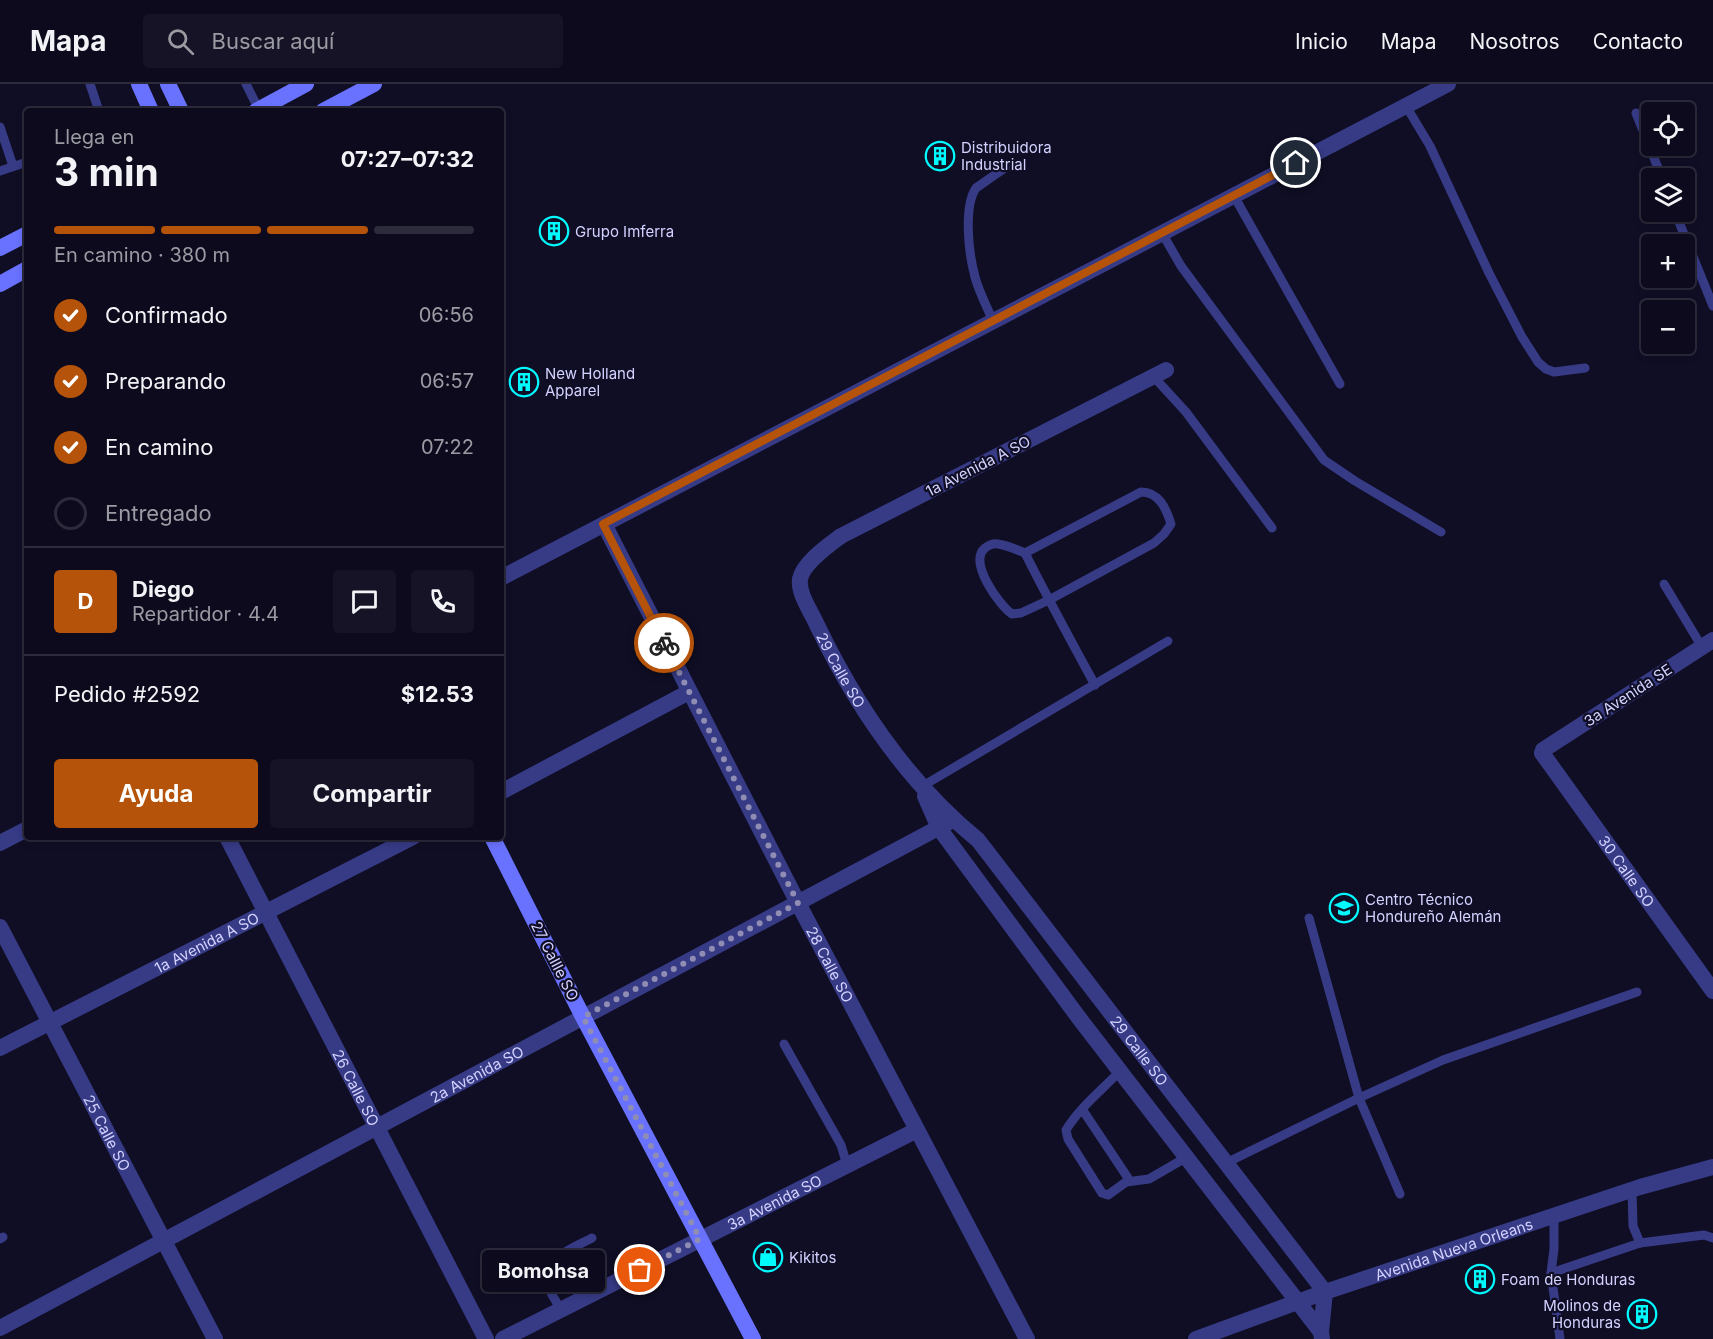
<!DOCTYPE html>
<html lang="es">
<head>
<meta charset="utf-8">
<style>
	body { margin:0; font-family:Inter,sans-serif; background:#151325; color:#f1f3f6; height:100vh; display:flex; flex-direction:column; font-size:22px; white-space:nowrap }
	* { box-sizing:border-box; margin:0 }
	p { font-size:20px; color:#9a9aa3 }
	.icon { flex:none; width:33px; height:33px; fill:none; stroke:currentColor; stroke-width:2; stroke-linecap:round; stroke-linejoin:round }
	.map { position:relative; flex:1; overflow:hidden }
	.drawer { position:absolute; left:24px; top:24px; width:480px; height:732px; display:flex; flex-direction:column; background:#0c0a1c; border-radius:6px; box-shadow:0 3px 9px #0003,0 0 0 2px #2c2b3b }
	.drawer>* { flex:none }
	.controls { position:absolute; left:1641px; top:18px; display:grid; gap:12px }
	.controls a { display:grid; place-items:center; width:54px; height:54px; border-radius:6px; background:#0c0a1c; box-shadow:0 3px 9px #0003,0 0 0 2px #2c2b3b; font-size:30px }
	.pin { position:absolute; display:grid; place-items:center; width:51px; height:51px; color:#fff; margin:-26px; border:3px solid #fff; border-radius:50%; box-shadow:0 2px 6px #0007 }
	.courier { position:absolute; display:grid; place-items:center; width:60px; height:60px; margin:-30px; border:4px solid #b45309; border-radius:50%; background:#fff; color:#222; box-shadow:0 2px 8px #0007 }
	.bubble { position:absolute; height:42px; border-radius:6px; background:#0c0a1c; box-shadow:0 3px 9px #0003,0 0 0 2px #2c2b3b; font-size:20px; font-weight:700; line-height:42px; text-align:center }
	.head em { font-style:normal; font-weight:700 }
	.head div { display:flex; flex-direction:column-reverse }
	.head { display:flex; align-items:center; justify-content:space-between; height:102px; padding:0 30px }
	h1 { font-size:39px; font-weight:700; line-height:45px }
	.bar { display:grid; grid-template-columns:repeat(4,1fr); gap:9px 6px; align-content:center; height:72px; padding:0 30px }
	.bar i { height:8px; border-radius:4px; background:#2c2b3b }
	.bar .on { background:#b45309 }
	.bar p { grid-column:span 4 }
	.line { display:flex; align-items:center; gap:15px; padding:0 30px; border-top:2px solid #2c2b3b }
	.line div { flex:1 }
	.round { display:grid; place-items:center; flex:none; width:63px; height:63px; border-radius:6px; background:#151325 }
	ol { padding:0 30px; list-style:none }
	li { display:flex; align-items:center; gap:18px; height:66px }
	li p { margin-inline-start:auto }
	li .icon { padding:6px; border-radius:50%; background:#b45309; color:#fff; stroke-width:4 }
	li:last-child { color:#9a9aa3 }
	li i { width:33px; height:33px; border:3px solid #2c2b3b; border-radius:50% }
	.cta { display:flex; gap:12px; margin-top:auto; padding:12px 30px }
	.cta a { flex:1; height:69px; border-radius:6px; background:#b45309; color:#fff; font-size:24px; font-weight:700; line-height:69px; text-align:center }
	.cta a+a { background:#151325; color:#f1f3f6 }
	header { display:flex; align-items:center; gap:36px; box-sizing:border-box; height:84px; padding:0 30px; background:#0c0a1c; border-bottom:2px solid #2c2b3b }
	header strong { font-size:28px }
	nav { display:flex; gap:33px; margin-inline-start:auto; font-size:21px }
	.search { width:420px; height:54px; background:#151325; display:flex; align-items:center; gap:15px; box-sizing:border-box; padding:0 21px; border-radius:6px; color:#9a9aa3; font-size:22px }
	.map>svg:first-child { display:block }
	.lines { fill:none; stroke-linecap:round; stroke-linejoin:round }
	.service { stroke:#373b86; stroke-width:9 }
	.minor { stroke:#373b86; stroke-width:16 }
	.tertiary { stroke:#373b86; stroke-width:16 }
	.secondary { stroke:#6972ff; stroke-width:16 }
	.done { stroke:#8f8db3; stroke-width:6; stroke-dasharray:0 10.8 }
	.route { stroke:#b45309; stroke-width:8 }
	.labels { text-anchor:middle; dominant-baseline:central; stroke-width:4.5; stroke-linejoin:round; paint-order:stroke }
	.poi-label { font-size:15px; fill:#d3d2ff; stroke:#100e25; text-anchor:start }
	.street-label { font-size:15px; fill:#d3d2ff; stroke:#100e25 }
</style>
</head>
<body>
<header>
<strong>Mapa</strong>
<div class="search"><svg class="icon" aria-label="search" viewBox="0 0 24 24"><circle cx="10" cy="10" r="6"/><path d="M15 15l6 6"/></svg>Buscar aquí</div>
<nav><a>Inicio</a><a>Mapa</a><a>Nosotros</a><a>Contacto</a></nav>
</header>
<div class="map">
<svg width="1713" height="1255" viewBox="0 0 1713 1255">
	<rect width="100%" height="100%" fill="#100e25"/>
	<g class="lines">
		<!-- service -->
		<g class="service">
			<polyline points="90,0 99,27"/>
			<polyline points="246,0 259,26"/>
			<polyline points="1406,22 1430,62 1489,189 1522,253 1538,278 1546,285 1554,288 1585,284"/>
			<polyline points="1636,29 1662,94"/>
			<polyline points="0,43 13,82"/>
			<polyline points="0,87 27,78"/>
			<polyline points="1234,112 1340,300"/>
			<polyline points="1675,128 1713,222"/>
			<polyline points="1162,149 1181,182 1324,376 1355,397 1441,448"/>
			<path d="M993,237C987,223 979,208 975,193C969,171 963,123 976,104L1009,81"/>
			<polyline points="1153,292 1186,328 1272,444"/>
			<path d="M1025,469L1141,408C1159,408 1166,424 1171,440L1164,450L1154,459L1049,516L1021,529L1012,530C999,521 968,478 985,464C989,461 993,459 998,460C1007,461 1017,466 1025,469C1047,513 1071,557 1095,601"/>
			<polyline points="1664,500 1702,563"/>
			<polyline points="921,703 1168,557"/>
			<polyline points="1309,834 1359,1014 1443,976 1637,908"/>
			<polyline points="784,960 841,1061 847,1081"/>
			<path d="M1082,1025L1128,1094L1126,1098L1108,1111L1102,1109L1068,1055L1066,1046C1080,1023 1102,1006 1120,987"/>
			<polyline points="1226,1079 1359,1014 1400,1110"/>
			<polyline points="1126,1098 1149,1095 1187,1073"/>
			<polyline points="1632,1106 1633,1142 1640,1159 1704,1151 1713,1154"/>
			<polyline points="1554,1132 1554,1165 1551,1189 1560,1255"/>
			<polyline points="0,1155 3,1153"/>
			<polyline points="1551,1189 1640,1159"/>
			<path d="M561,1226C557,1218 549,1208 547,1199C541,1175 575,1163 592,1154"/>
		</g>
		<!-- minor -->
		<g class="minor">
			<path id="s1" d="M1166,286L841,452C829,461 803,479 800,495C798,510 811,527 817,541C856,622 908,699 978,756L1325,1208L1321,1248L1322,1255"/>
			<path id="s2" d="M604,440L798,819L1027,1255"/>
			<polyline points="501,494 1448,0"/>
			<path id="s3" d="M1713,556L1543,666L1542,669L1713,907"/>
			<polyline points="501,708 689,608"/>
			<polyline points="925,712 939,744 1079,934 1321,1248"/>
			<path id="s4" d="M227,753L486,1255"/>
			<polyline points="0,759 27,745"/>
			<path id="s5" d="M0,843L215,1255"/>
			<path id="s6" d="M0,964L413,753"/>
			<path id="s7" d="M0,1244L953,736"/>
			<path id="s8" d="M503,1255L917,1046"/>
		</g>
		<!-- tertiary -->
		<path class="tertiary" id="s9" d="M1196,1255L1325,1208L1640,1103L1713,1083"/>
		<!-- secondary -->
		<g class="secondary">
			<polyline points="139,0 151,27"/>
			<polyline points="168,0 181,27"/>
			<polyline points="256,27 306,0"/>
			<polyline points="323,27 374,0"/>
			<polyline points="0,164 27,150"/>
			<polyline points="0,200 27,185"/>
			<polyline points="492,753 583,933 753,1255"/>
		</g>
	</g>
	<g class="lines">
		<!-- done -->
		<polyline class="done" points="640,1186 700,1155 583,933 798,819 664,559"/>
		<!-- route -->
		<polyline class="route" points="664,559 603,440 1296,79"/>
	</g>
	<!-- icons -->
	<defs>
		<g id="building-ring" transform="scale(1.5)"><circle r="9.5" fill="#100e25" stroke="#00fafd" stroke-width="1.5"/><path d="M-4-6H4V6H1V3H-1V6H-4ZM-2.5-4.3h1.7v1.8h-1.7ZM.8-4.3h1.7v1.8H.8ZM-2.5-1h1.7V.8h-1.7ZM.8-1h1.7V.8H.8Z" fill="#00fafd"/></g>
		<g id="school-ring" transform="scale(1.5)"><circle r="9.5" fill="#100e25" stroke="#00fafd" stroke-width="1.5"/><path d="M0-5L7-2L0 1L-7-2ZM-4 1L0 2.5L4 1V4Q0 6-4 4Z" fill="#00fafd"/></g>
		<g id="shop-ring" transform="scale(1.5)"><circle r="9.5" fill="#100e25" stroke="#00fafd" stroke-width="1.5"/><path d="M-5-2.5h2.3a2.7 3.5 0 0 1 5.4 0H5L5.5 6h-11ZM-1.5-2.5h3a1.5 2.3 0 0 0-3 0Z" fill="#00fafd"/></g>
	</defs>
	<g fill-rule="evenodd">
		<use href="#building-ring" x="940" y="72"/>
		<use href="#building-ring" x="554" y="147"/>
		<use href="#building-ring" x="524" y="298"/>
		<use href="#school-ring" x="1344" y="824"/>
		<use href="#shop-ring" x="768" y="1173"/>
		<use href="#building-ring" x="1480" y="1195"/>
		<use href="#building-ring" x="1642" y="1230"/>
	</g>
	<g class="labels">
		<!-- poi labels -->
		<g class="poi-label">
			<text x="961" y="63">Distribuidora<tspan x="961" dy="17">Industrial</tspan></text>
			<text x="575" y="147">Grupo Imferra</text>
			<text x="545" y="289">New Holland<tspan x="545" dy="17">Apparel</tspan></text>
			<text x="1365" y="815">Centro Técnico<tspan x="1365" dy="17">Hondureño Alemán</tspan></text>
			<text x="789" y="1173">Kikitos</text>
			<text x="1501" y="1195">Foam de Honduras</text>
			<text x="1621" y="1221" text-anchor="end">Molinos de<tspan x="1621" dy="17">Honduras</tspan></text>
		</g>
		<!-- street labels -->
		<g class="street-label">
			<text transform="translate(978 382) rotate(-27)">1a Avenida A SO</text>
			<text stroke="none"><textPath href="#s1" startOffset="526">29 Calle SO</textPath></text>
			<text transform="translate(1628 611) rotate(-33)">3a Avenida SE</text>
			<text stroke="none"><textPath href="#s3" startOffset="351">30 Calle SO</textPath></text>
			<text stroke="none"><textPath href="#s6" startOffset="232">1a Avenida A SO</textPath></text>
			<text transform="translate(555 877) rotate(63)">27 Callle SO</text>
			<text stroke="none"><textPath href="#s2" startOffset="495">28 Calle SO</textPath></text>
			<text stroke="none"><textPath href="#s1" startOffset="1011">29 Calle SO</textPath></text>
			<text stroke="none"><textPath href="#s7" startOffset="540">2a Avenida SO</textPath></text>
			<text stroke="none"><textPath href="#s4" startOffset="282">26 Calle SO</textPath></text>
			<text stroke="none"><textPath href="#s5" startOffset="232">25 Calle SO</textPath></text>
			<text stroke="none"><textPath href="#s8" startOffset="304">3a Avenida SO</textPath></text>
			<text stroke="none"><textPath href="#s9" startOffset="273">Avenida Nueva Orleans</textPath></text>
		</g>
	</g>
</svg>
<div class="controls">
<a><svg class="icon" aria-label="locate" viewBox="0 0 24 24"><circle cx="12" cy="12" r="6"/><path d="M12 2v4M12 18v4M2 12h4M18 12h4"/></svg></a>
<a><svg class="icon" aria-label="layers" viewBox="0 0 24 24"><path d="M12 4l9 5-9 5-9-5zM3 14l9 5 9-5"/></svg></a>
<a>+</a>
<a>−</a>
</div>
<div class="pin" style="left:640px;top:1186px;background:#ea580c"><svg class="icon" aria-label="bag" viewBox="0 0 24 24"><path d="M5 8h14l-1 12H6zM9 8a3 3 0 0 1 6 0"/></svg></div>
<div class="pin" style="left:1296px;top:79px;background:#1f2937"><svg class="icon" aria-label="home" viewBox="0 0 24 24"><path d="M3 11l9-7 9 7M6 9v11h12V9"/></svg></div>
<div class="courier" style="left:664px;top:559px"><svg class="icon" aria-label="bike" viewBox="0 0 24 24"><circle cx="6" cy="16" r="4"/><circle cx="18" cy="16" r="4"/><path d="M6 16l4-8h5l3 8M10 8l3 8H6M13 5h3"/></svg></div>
<div class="bubble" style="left:482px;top:1166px;width:123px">Bomohsa</div>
<section class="drawer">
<div class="head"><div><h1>3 min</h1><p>Llega en</p></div><em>07:27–07:32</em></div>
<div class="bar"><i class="on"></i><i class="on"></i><i class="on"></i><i></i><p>En camino · 380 m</p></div>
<ol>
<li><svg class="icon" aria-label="check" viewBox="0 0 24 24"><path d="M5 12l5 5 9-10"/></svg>Confirmado<p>06:56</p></li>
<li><svg class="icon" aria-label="check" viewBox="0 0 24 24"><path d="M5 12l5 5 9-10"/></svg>Preparando<p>06:57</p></li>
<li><svg class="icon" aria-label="check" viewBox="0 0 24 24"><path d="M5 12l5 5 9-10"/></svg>En camino<p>07:22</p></li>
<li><i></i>Entregado</li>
</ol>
<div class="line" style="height:108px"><b class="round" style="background:#b45309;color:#fff">D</b><div><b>Diego</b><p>Repartidor · 4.4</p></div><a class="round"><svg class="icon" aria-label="chat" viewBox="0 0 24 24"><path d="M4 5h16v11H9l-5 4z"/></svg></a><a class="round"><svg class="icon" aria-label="phone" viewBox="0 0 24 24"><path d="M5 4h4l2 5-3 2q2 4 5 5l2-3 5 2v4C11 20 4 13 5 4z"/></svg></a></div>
<div class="line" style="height:78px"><div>Pedido #2592</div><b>$12.53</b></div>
<div class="cta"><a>Ayuda</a><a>Compartir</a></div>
</section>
</div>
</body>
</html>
